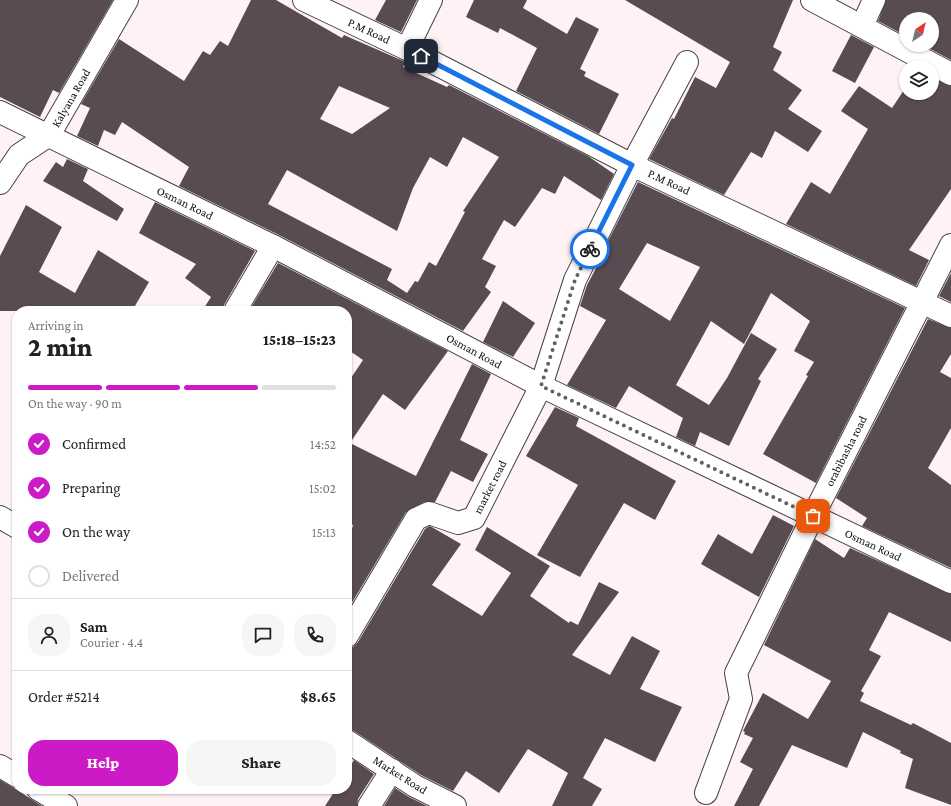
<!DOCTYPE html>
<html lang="en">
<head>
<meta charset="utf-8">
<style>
	body { margin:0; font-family:"Crimson Pro",serif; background:#f6f6f6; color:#222; height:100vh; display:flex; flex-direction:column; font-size:15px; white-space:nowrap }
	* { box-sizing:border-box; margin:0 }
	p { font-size:13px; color:#767676 }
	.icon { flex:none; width:22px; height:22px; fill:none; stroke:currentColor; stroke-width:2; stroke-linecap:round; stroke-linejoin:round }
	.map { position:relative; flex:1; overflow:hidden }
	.panel { position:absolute; left:12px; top:306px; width:340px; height:488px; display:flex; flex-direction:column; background:#fff; border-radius:16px; box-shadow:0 1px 3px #0004 }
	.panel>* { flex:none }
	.needle { width:26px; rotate:35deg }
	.tools { position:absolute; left:899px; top:12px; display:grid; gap:8px }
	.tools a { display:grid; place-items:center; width:40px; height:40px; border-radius:50%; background:#fff; box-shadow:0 1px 3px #0004; font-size:20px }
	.pin { position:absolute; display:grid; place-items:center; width:34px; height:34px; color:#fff; margin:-17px; border-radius:8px; box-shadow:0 2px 6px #0006 }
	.courier { position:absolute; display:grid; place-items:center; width:40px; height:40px; margin:-20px; border:3px solid #1a73e8; border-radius:50%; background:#fff; color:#222; box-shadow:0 1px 5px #0007 }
	.headline em { font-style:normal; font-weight:800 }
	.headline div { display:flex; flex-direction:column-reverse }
	.headline { display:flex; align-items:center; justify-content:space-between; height:68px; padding:0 16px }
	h1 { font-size:26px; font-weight:800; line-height:30px }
	.bar { display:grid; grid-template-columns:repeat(4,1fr); gap:6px 4px; align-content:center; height:48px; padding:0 16px }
	.bar i { height:5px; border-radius:3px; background:#e0e0e0 }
	.bar .on { background:#cc1bc6 }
	.bar p { grid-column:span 4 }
	.line { display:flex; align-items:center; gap:10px; padding:0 16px; border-top:1px solid #e0e0e0 }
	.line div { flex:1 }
	.round { display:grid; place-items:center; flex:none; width:42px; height:42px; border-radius:16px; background:#f6f6f6 }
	ol { padding:0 16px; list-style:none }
	li { display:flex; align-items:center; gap:12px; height:44px }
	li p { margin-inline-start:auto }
	li .icon { padding:4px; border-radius:50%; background:#cc1bc6; color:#fff; stroke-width:4 }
	li:last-child { color:#767676 }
	li i { width:22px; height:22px; border:2px solid #e0e0e0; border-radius:50% }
	.primary-button { display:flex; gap:8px; margin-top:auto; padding:8px 16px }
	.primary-button a { flex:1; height:46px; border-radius:16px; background:#cc1bc6; color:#fff; font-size:16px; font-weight:800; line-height:46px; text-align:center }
	.primary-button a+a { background:#f6f6f6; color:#222 }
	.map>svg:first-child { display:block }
	.building { fill:#594b52; fill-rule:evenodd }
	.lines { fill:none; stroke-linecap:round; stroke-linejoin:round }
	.street-casing { stroke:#434343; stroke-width:24 }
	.street { stroke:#fff; stroke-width:22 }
	.done { stroke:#645f60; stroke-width:4; stroke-dasharray:0 7.2 }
	.route { stroke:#1a73e8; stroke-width:5 }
	.labels { text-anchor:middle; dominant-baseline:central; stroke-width:4; stroke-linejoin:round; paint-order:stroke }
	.street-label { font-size:12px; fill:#101010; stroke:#fff }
</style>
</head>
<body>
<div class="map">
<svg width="951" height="806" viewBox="0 0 951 806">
	<rect width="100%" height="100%" fill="#fff2f4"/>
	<!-- building -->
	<g class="building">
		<polygon points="0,0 113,0 59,93 53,90 40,117 0,97"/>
		<path d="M251,0H276L342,38L344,35L401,60L405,62L403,67L447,87L449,85L588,156L614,174L601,200L564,176L555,194L542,188L515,227L504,220L482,259L496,266L485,287L491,292L463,331L279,235L179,186L189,167L122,122L115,135L104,130L98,146L77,136L90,108L81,104L119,39L184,81L203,51L210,55L220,41L228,46ZM339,86L390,108L352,134L320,119ZM463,137L499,157L463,211L465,212L436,266L429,262L418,282L415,281L407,293L387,280L392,269L268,204L287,170L397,231L413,188L430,157L447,167Z"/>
		<polygon points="386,0 417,0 401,32 375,20"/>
		<polygon points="474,0 527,0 523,8 567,34 576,17 599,29 580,69 586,72 584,76 619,94 599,134 516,91 537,48 500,28 498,33 466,17"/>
		<polygon points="625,0 793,0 773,47 782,52 773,70 802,90 788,109 822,131 808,152 775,131 762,158 751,152 724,195 649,159 672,118 674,119 695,77 716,88 730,62"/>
		<polygon points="886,0 951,0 951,60 923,45 932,45 932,19 906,19 906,36 878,21"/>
		<polygon points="851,35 874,47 855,83 832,71"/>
		<polygon points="932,78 951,86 951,189 909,250 929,260 916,286 786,224 811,182 830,194 868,129 841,111 859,86 892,108 906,87 906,93 932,93"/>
		<polygon points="67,159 88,169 83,181 124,209 117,221 43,181 56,162 63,167"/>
		<path d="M638,182L905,308L816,483L763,454L808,376L806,375L814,362L794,351L810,321L771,293L744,344L711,321L676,385L709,405L727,378L751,333L777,349L758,379L761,381L729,446L700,432L695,446L676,437L683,418L629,386L616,408L567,385L606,320L580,306L587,285L606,250L604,249ZM647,243L700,267L670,321L619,289Z"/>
		<polygon points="155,202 255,251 224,305 223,311 202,311 211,297 185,278 196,264 139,233"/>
		<polygon points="26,205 62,227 39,272 75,293 98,250 149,282 132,311 0,311 0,256"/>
		<polygon points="278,263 448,351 405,410 383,394 350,443 416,476 472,364 491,374 460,440 488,454 473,482 451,471 435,502 424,502 406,512 347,611 347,549 353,525 347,522 347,384 363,360 347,349 347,311 249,311"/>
		<polygon points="951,273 951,302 939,296"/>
		<polygon points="503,301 535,323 513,357 483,342"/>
		<polygon points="928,319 951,328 951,354 940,372 951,378 951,428 928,468 951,485 951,568 862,526 867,518 836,498"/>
		<polygon points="555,407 579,418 576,426 676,481 655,520 624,503 580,577 537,555 578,485 526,456"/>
		<polygon points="773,515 794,526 759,597 701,564 718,534 752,554"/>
		<polygon points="430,526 461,544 432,585 482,616 511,573 475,550 487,527 550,566 530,596 569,623 570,621 578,625 599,582 619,592 572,655 610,675 632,636 660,651 640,689 682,707 655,762 605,738 583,778 602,789 592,806 552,806 568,773 528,749 499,793 466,771 453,791 421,775 354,731 347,729 347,648 353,647 358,642 425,529"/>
		<polygon points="815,539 844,558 850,548 951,594 951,642 889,612 869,650 881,656 861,691 864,693 860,701 911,725 913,723 951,743 951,805 905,788 913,759 900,753 901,751 863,732 847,768 792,745 759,806 734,806 753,769 740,762 753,738 744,734 745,732 743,731 763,693 808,719 831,681 764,645"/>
		<polygon points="354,760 374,774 358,799 357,806 325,806 336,789 347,789 347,771"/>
		<polygon points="0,780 14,788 42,806 0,806"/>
		<polygon points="395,788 409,797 427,806 384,806"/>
	</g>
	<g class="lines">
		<!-- street casing -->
		<g class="street-casing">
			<g id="street">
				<polyline points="304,0 407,49 632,165 951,316"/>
				<polyline points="812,0 951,74"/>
				<polyline points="862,26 874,0"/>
				<polyline points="407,49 431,0"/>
				<polyline points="0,112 273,246 541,386 951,582"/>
				<polyline points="0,183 19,155 49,135 127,0"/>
				<polyline points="235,311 273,246"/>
				<polyline points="0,517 17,527"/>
				<polyline points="347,636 416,519 429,513 458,523 474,518 541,386 575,280 632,165 687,62"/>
				<polyline points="347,741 415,786 455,806"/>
				<polyline points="0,766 17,776"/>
				<polyline points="38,789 66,806"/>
				<polyline points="706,793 741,699 736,673 813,516 951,245"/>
				<polyline points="369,806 392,770"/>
			</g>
		</g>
		<!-- street -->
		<use href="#street" class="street"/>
	</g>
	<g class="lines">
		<!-- done -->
		<polyline class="done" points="590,249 575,280 541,386 813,516"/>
		<!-- route -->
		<polyline class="route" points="421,56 632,165 590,249"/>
	</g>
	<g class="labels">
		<!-- street labels -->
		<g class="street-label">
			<text transform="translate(369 31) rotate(25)">P.M Road</text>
			<text transform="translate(71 98) rotate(-60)">Kalyana Road</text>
			<text transform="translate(669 182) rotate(25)">P.M Road</text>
			<text transform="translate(185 203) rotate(26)">Osman Road</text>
			<text transform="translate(474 351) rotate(28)">Osman Road</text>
			<text transform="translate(846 451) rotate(-63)">orabibasha road</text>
			<text transform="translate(490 487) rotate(-63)">market road</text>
			<text transform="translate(873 545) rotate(25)">Osman Road</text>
			<text transform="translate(400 775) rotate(32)">Market Road</text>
		</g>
	</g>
</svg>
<div class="tools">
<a><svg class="needle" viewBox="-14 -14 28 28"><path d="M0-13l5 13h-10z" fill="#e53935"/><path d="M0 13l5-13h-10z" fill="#767676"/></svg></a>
<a><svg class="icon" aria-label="layers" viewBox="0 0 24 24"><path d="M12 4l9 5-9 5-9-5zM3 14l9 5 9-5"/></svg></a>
</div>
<div class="pin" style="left:813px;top:516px;background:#ea580c"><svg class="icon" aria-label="bag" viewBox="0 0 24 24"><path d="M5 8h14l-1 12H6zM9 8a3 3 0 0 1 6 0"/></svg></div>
<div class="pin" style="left:421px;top:56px;background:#1f2937"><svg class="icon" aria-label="home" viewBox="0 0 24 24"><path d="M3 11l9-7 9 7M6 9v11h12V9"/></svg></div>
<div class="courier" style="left:590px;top:249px"><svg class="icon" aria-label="bike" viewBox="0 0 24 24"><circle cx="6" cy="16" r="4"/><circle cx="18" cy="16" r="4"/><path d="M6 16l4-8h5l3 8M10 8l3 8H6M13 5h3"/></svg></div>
<section class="panel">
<div class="headline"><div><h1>2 min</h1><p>Arriving in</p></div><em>15:18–15:23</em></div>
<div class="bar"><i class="on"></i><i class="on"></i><i class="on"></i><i></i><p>On the way · 90 m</p></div>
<ol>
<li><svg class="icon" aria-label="check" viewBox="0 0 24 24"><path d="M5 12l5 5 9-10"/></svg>Confirmed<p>14:52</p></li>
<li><svg class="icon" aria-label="check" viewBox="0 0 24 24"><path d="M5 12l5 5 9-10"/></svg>Preparing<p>15:02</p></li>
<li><svg class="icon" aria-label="check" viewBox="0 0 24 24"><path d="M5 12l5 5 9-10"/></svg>On the way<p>15:13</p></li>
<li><i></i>Delivered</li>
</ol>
<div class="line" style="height:72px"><a class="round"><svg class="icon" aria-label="person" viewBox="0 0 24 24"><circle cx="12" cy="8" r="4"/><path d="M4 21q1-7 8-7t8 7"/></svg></a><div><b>Sam</b><p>Courier · 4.4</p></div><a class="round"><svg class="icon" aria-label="chat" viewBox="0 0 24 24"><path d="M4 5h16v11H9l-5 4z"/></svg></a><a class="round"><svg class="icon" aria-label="phone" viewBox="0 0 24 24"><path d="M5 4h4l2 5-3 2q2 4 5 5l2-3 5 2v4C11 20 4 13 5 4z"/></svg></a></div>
<div class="line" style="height:52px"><div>Order #5214</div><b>$8.65</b></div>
<div class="primary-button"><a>Help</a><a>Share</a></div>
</section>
</div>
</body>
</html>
